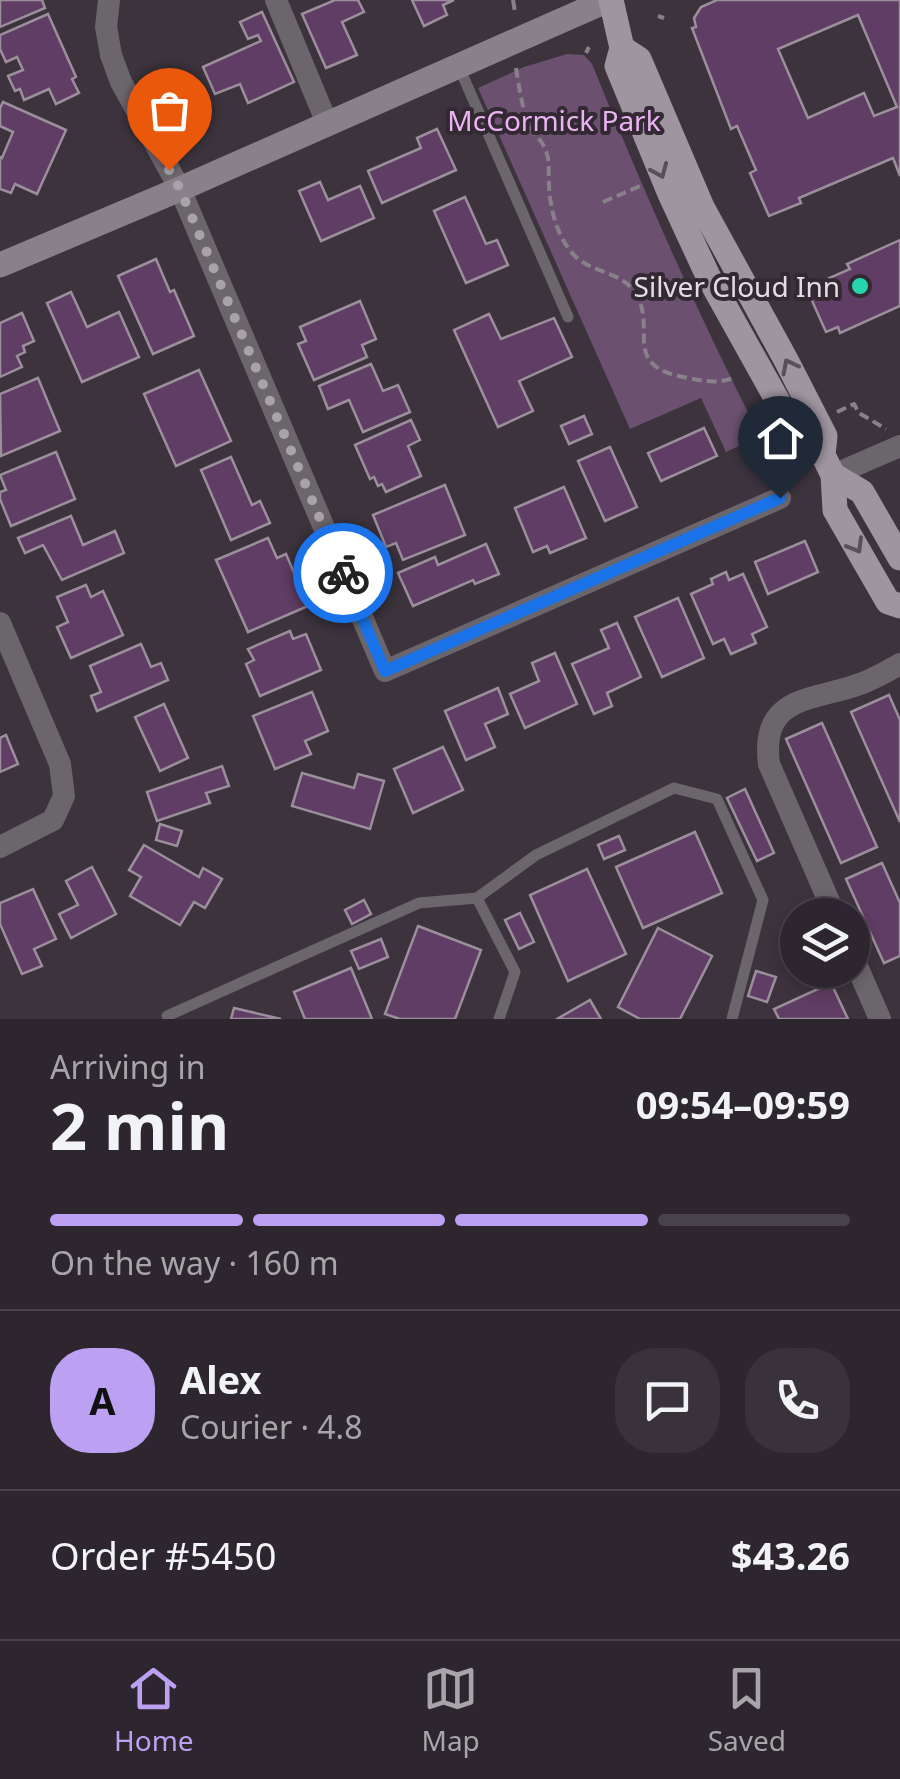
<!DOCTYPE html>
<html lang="en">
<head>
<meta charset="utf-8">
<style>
	body { margin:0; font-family:"Noto Sans",sans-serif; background:#39323a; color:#f1f3f6; height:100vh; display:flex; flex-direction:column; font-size:38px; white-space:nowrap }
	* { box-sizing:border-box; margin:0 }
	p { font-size:32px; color:#a7a5aa }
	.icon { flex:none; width:55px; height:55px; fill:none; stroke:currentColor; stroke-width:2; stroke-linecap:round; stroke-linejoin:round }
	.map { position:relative; height:1019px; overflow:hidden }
	.sheet { display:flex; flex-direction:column; background:#2d262e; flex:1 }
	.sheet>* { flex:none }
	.fabs { position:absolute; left:780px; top:898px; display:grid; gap:20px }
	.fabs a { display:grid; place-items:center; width:90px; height:90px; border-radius:50%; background:#2d262e; box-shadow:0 5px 15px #0003,0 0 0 2px #48434a; font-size:50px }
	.pin { position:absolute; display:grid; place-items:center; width:85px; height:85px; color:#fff; margin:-102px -42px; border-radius:50% 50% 50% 0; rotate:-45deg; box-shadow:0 0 10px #0007 }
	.pin .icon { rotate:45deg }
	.courier { position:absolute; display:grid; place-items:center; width:100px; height:100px; margin:-50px; border:8px solid #1a73e8; border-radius:50%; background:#fff; color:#222; box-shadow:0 2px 12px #0007 }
	.headline em { font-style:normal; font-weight:700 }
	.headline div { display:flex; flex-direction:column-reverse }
	.headline { display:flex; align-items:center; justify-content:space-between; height:170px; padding:0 50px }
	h1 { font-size:65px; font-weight:700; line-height:75px }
	.bar { display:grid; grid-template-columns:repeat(4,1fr); gap:15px 10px; align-content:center; height:120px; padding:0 50px }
	.bar i { height:12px; border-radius:8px; background:#48434a }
	.bar .on { background:#bca0f2 }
	.bar p { grid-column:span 4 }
	.line { display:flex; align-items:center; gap:25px; padding:0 50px; border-top:2px solid #48434a }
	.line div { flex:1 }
	.round { display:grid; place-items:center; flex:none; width:105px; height:105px; border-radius:40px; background:#39323a }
	.tabs { display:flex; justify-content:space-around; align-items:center; height:140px; border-top:2px solid #48434a; background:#2d262e; font-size:28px; color:#a7a5aa }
	.tabs a { display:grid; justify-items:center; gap:5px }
	.tabs .on { color:#bca0f2 }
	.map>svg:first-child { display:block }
	.green { fill:#6b516f }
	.building { fill:#603d64; stroke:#9a8f9b; stroke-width:2.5; fill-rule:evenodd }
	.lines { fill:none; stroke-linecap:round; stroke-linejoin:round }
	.path { stroke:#888189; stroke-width:4; stroke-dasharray:10 5; stroke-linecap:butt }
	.lane { stroke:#6b666c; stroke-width:11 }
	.street { stroke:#6b666c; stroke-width:22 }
	.secondary { stroke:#898189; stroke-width:25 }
	.primary { stroke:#9f95a0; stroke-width:25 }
	.oneway { stroke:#584f59 }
	.done { stroke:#a9a2aa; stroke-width:10; stroke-dasharray:0 18 }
	.route { stroke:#1a73e8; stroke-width:12 }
	.poi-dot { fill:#25d5ae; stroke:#322933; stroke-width:4 }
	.labels { text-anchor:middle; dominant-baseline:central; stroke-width:8; stroke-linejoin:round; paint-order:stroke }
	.park-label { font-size:28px; fill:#ecb3f3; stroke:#322933 }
	.poi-label { font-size:28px; fill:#e3dde4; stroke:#322933; text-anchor:end }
</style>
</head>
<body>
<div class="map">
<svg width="900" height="1019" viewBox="0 0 900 1019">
	<rect width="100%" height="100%" fill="#3c333d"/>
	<!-- green -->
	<path class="green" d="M567,54L584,55L592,64C643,190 698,315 760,436L726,452L701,398L630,429L478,88L524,67Z"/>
	<!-- building -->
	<g class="building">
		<polygon points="0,0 42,0 45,8 0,27"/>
		<polygon points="335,0 358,0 364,12 342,22 357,55 326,68 302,14"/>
		<polygon points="412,0 454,0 443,5 447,15 424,26"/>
		<path d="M717,0H900V176L893,158L799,198L801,203L769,216L750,173L756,170L737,126L731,129L692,28L696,27L694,18L701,7ZM858,15L897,107L874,116L864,93L808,118L778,49Z"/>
		<polygon points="262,12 294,82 248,103 240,84 215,94 203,67 261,41 258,35 248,39 240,22"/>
		<polygon points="48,14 76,77 72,79 79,93 56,104 49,89 24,100 20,89 15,91 8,76 23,70 17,57 6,62 0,49 0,35"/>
		<polygon points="3,102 66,130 37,194 15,184 11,193 0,189 0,157 2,158 13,132 0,126 0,108"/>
		<polygon points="437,129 456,170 382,203 368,171 421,148 417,138"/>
		<polygon points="320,182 328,200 360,186 374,218 321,241 299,191"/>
		<polygon points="465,197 486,244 497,240 508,265 466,283 434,211"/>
		<polygon points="900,240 900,306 840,333 838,327 826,332 809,294 821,289 818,283 850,269 847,264"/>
		<polygon points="156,259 170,292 174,290 194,336 153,354 118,276"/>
		<polygon points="71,292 87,327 119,312 139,357 82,382 47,303"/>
		<polygon points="360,301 376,339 362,345 367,357 314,380 298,344 306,341 300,327"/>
		<polygon points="22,313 34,341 23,346 25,352 17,356 22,367 0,377 0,323"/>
		<polygon points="489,314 501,339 554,318 572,357 519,381 533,411 498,427 454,330"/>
		<polygon points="371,364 383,391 398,385 410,412 363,432 349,400 328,409 319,386"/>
		<polygon points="199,370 231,441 176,466 144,394"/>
		<polygon points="38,378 60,431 1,456 0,394"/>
		<polygon points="584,416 592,434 569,444 561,426"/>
		<polygon points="411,420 420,440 408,446 421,476 386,492 382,484 378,486 374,477 370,479 355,445"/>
		<polygon points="704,428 717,456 661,481 648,453"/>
		<polygon points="610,447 637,507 605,521 578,461"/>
		<polygon points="56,452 75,499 11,526 0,499 0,492 6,490 0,475"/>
		<polygon points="231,457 252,505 260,501 270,523 231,540 201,470"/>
		<polygon points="445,485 465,535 403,560 396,543 386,547 373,515"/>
		<polygon points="564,487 586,538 550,553 547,546 533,552 515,508"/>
		<polygon points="71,516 83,545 115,531 124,553 62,580 43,545 25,553 18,538"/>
		<polygon points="268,538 277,558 286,554 308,606 248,632 216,560"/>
		<polygon points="805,541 818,572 768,594 755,562"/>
		<polygon points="486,544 499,574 475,584 473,580 413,606 398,573 435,557 438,565"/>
		<polygon points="726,572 729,580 743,574 767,627 752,634 756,643 731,654 724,639 713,644 691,594 713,584 711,579"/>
		<polygon points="86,585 91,597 103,591 123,635 71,658 57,627 68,622 57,597"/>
		<polygon points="678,598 704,658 662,677 635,617"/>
		<polygon points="617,623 641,677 607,693 612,706 594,714 572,664 609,648 601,630"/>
		<polygon points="290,631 293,639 306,634 321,670 260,696 246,664 254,660 248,649"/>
		<polygon points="141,644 151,667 161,663 168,680 97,711 91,696 101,692 90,666"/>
		<polygon points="555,653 577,704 525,728 510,694 539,681 532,663"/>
		<polygon points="498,688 508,714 485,724 495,747 466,760 445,711"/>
		<polygon points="312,692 328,731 305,741 311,754 275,769 253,716"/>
		<polygon points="889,695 900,720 900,822 851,712"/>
		<polygon points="164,704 188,758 160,771 135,717"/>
		<polygon points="822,723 877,847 841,863 786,739"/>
		<polygon points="6,735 18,764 0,772 0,738"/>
		<polygon points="443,747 463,790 413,813 394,769"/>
		<polygon points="222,766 229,786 206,793 210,803 157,821 147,792"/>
		<polygon points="302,773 354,788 358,774 384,781 370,829 292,806"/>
		<polygon points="745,789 774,853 757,861 727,798"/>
		<polygon points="160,824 182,831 177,846 156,840"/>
		<polygon points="695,832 722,893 643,928 616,867"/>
		<polygon points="619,836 625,850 604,859 598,845"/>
		<polygon points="144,845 199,877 203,868 222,879 205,908 194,902 180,925 130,896 141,877 129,870"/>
		<polygon points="882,863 900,903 900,956 884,963 846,879"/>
		<polygon points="92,867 116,914 71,938 59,914 78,905 66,881"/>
		<polygon points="587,869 626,954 568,981 530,895"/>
		<polygon points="33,889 56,939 34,949 42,966 22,974 0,924 0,903"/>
		<polygon points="364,900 371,914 352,924 345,910"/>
		<polygon points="520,913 534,942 519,949 505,920"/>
		<polygon points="418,926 481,950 455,1019 400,1019 385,1014"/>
		<polygon points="658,928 712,956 680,1019 640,1019 618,1007"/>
		<polygon points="381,939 388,957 359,969 351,951"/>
		<polygon points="351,968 372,1019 305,1019 294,992"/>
		<polygon points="756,971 776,977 767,1002 748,996"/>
		<polygon points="831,983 848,1019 779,1019 774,1009"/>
		<polygon points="590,1000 601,1019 557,1019"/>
		<polygon points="234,1008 281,1019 231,1019"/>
	</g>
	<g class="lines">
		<!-- path -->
		<g class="path">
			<polyline points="513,0 515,12"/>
			<polyline points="658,16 664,18"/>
			<polyline points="586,53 589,47"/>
			<path d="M516,68C519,86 522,111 531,128C537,137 544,143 547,154C550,164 548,174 549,185C550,209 557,238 575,256C592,273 619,271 634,291C660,327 617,366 688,378C704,381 718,384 733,378"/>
			<polyline points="603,202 640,186"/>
			<polyline points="837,412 854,404 859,413 886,429"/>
		</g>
		<!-- lane -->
		<g class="lane">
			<polyline points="459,67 568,317"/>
			<polyline points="169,1019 167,1016 419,903 477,898"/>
			<polyline points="499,1019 515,972 477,898 536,855 674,788 717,799 763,900 732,1019"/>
		</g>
		<!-- street -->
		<g class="street">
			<polyline points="109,0 106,27 111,55 121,82 180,189 385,671 780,498"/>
			<polyline points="276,0 327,123"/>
			<polyline points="833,475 900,446"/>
			<polyline points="0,623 60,764 64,796 53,820 0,847"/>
			<path d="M835,915L769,764C760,696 811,701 857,685C872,680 886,672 900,664"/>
			<polyline points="852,955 880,1019"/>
		</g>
		<!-- secondary -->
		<polyline class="secondary" points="0,265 180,189 608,0"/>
		<!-- primary -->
		<g class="primary">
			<polyline points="611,0 622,48 617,66 670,194 708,276 804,448 823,455"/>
			<polyline points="622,48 639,59 702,207 786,360 825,436 823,455 833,475 835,510 888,602 900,606"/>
			<polyline points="833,475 862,492 900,558"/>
		</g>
	</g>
	<!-- one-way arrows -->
	<defs><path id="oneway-chevron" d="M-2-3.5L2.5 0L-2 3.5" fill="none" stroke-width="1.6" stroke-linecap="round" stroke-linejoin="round" transform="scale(2.5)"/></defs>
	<g class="oneway">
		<use href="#oneway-chevron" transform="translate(660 171) rotate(67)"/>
		<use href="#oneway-chevron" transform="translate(789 366) rotate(-117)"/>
		<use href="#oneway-chevron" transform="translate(856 546) rotate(60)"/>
	</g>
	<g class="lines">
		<!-- done -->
		<polyline class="done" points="169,170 180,189 343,573"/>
		<!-- route -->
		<polyline class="route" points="343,573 385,671 780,498"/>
	</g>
	<!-- markers -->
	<circle class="poi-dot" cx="860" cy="286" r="10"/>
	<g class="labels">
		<!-- park labels -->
		<g class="park-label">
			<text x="554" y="120">McCormick Park</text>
		</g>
		<!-- poi labels -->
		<g class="poi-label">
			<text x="840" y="286">Silver Cloud Inn</text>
		</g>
	</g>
</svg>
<div class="fabs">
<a><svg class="icon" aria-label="layers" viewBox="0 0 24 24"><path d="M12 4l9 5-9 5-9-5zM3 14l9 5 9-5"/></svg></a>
</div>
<div class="pin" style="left:169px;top:170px;background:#ea580c"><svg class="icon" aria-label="bag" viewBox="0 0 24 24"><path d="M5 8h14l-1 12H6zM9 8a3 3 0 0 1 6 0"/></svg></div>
<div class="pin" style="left:780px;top:498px;background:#1f2937"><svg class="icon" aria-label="home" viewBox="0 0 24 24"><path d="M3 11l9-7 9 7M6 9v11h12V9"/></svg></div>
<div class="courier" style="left:343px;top:573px"><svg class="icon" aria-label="bike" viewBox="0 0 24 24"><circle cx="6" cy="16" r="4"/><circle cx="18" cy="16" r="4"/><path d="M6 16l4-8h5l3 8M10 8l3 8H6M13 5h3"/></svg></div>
</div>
<section class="sheet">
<div class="headline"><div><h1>2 min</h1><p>Arriving in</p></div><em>09:54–09:59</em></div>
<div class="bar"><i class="on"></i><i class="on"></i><i class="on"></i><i></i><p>On the way · 160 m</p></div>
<div class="line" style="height:180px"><b class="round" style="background:#bca0f2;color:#111">A</b><div><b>Alex</b><p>Courier · 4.8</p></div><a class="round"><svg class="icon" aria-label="chat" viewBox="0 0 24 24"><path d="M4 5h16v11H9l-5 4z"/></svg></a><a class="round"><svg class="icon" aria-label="phone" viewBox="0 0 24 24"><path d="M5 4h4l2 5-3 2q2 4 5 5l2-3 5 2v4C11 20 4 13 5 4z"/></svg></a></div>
<div class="line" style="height:130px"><div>Order #5450</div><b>$43.26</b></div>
</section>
<nav class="tabs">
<a class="on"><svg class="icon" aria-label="home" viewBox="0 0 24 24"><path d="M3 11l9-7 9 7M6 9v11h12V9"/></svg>Home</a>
<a><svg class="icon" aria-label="map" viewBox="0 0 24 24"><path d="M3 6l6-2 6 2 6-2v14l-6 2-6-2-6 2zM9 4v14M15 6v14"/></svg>Map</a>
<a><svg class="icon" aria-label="saved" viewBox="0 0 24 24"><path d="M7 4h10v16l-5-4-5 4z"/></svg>Saved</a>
</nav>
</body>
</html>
